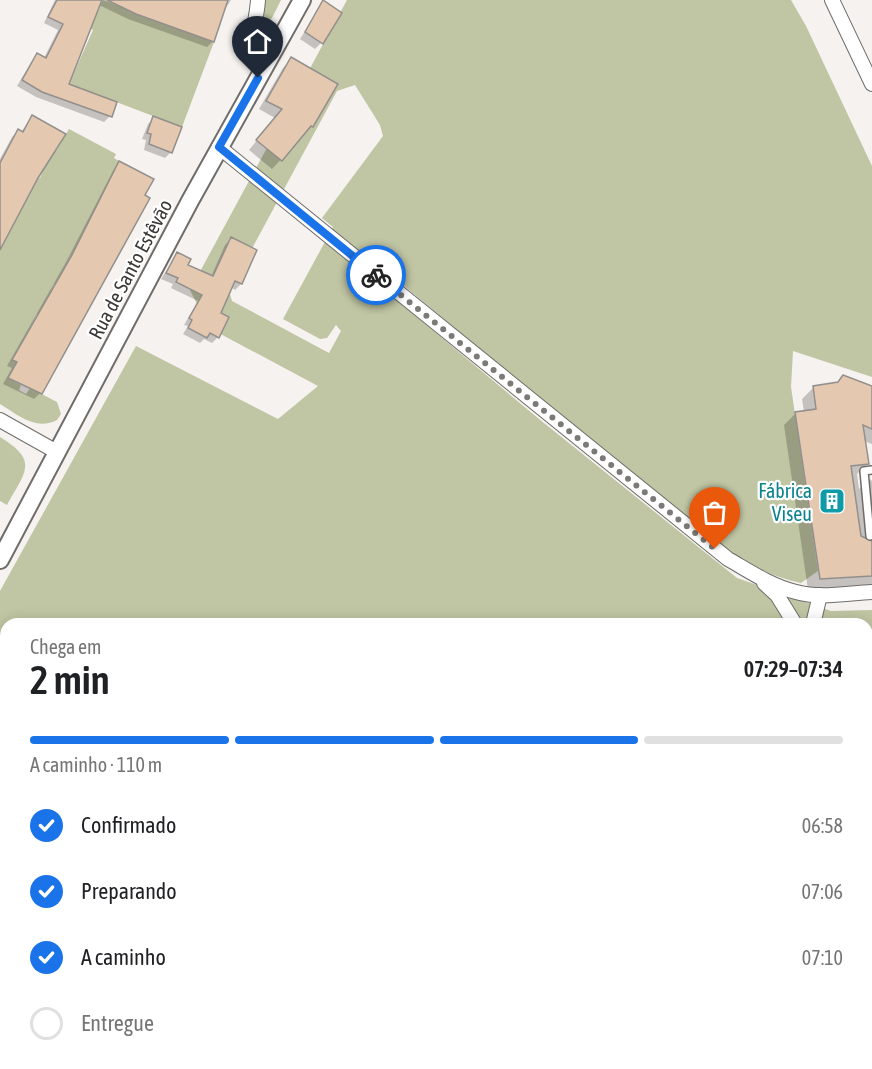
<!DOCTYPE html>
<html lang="pt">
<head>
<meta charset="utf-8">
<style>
	body { margin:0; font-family:"Asap Condensed",sans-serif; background:#f6f6f6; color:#202124; height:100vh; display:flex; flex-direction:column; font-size:22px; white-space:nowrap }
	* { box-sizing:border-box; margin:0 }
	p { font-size:20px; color:#757577 }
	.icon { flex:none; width:33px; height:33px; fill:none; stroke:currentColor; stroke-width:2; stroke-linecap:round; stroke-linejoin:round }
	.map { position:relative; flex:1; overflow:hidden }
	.details { position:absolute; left:0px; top:618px; width:873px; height:452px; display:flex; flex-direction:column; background:#fff; border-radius:18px 18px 0 0; box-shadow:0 3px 15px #0003 }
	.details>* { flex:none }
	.pin { position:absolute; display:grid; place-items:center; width:51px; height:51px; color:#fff; margin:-62px -26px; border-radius:50% 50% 50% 0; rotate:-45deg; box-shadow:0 0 6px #0007 }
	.pin .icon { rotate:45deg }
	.courier { position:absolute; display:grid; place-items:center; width:60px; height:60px; margin:-30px; border:4px solid #1a73e8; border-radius:50%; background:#fff; color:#222; box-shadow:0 2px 8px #0007 }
	.headline em { font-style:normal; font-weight:600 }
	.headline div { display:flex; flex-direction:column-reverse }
	.headline { display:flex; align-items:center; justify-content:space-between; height:102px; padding:0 30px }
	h1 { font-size:39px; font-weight:600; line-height:45px }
	.bar { display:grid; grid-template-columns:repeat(4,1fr); gap:9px 6px; align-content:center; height:72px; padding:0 30px }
	.bar i { height:8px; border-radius:4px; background:#e0e0e0 }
	.bar .selected { background:#1a73e8 }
	.bar p { grid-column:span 4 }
	ol { padding:0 30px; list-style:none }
	li { display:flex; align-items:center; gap:18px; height:66px }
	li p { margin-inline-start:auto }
	li .icon { padding:6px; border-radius:50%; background:#1a73e8; color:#fff; stroke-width:4 }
	li:last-child { color:#757577 }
	li i { width:33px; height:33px; border:3px solid #e0e0e0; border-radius:50% }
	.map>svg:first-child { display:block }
	.green { fill:#c0c5a3; fill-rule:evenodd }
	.shadow { fill:#0003 }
	.building { fill:#e4c9b0; stroke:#938f8c; stroke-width:1.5 }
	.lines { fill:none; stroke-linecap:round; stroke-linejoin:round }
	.service-casing { stroke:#6f6c69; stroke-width:10 }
	.minor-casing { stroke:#6f6c69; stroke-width:16 }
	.tertiary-casing { stroke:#6f6c69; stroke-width:20 }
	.service { stroke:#fff; stroke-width:7 }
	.minor { stroke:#fff; stroke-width:14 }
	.tertiary { stroke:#fff; stroke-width:16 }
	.done { stroke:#7c7a78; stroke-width:6; stroke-dasharray:0 10.8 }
	.route { stroke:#1a73e8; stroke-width:8 }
	.labels { text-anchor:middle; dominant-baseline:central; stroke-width:4.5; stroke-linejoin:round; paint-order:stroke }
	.street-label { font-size:20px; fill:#3b3938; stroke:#fff }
	.culture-label { font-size:20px; fill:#0d838f; stroke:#fff; text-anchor:end }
</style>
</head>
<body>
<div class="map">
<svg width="872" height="1069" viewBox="0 0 872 1069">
	<rect width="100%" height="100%" fill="#f6f2ef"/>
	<!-- green -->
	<g class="green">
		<polygon points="103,0 214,42 182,127 69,84 93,30 90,28"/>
		<polygon points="265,0 281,0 272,18 267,22 264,20"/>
		<path d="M347,0H791L806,26L872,166V377L793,351L791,387L818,571L801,583C765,576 737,557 706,537L396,279L388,293L539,419L737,578L831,611L872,610V1069H357L371,1064H867V624H6V781L0,777V591L136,346L278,419L318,386L200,323L197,304L190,290ZM355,85L380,125L383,136L322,218L333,227L283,319L320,339L327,338L336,325L341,331L329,353L232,301L229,291L337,91ZM371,259L384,269L377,283L364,272Z"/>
		<path d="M69,129L116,154L114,158L119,161L76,257L71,255L59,286L54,284L41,315L37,314L30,328L34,330L26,346L21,344L12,360L17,362L8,378L21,385L19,390L26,394L30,388L57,402L61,414L57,420C36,431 18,415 0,404V241L6,238L30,194L28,192L36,176L40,178L52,147L57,150Z"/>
		<path d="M0,437C39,461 26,471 7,505L0,501Z"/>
		<polygon points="6,871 7,1064 6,1069 0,1069 0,872"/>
		<polygon points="187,1064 224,1064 223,1069 186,1069"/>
	</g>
	<!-- shadow -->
	<g class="shadow">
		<polygon points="55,0 231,0 221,15 213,41 207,47 128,19 99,5 67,85 110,116 104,122 36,97 17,86 32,61 38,55 44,58 58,30 44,23"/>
		<polygon points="323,2 321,43 315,49 300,39"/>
		<polygon points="291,59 312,126 272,169 249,150 275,118 259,109 283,68"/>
		<polygon points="32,117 37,177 0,247 0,159 12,137 18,131 21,132"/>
		<polygon points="154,118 171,152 165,158 144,150 146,140 142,139 148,124"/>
		<polygon points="120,163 148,198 40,393 34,399 3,384 12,368 7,366 66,262 114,169"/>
		<polygon points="231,239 255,250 241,284 235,290 231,287 219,314 218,337 212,343 204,339 200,343 183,334 188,326 184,325 198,301 171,288 173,284 161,279 177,254 186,266 211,277 225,245"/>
		<polygon points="814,387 872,388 872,444 864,441 868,464 857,474 859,489 870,479 872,481 872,586 808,590 784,425 796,413 804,412 802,399"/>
		<polygon points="872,679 872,814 867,814 867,680"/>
		<polygon points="30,1064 77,1064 75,1069 28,1069"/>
		<polygon points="102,1064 151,1064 149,1069 100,1069"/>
		<polygon points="460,1064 497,1064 499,1069 450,1069"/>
		<polygon points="701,1064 740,1064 741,1069 705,1069"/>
	</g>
	<!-- building -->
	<g class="building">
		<polygon points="57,0 102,0 69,84 117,102 112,117 42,92 22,80 37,53 46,58 63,24 48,17"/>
		<polygon points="107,0 228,0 214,42 136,14"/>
		<polygon points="323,0 342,13 323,44 305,32"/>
		<polygon points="291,57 338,84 313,127 311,126 282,161 256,140 282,109 266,101"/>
		<polygon points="32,115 66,134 38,178 0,250 0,163 18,129 23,132"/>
		<polygon points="153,116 182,127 172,153 149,144 151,134 147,133"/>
		<polygon points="119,161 154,179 145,195 150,198 42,394 8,378 17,362 12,360 72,255"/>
		<polygon points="231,237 257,250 242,284 235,281 221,313 229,317 219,338 210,333 207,338 188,328 192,320 189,318 202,295 176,282 178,278 166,273 177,252 191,259 188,265 213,276"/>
		<polygon points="843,375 872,386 872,429 863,425 869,464 851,466 861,536 872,541 872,576 820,579 795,412 816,409 813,386 838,382"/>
	</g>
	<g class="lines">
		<!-- service casing -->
		<g class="service-casing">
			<polyline id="service" points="870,536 864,471 872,470"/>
		</g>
		<!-- minor casing -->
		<g class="minor-casing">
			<g id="minor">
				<path d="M258,0C256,29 246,34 268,59"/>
				<polyline points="832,0 872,84"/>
				<path d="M219,147L728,559C749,571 771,586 796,592C820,599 848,593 872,592"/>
				<polyline points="0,420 57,452"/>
				<polyline points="764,583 777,595 795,624"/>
				<polyline points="813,624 820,595"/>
				<polyline points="0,815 6,818"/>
				<polyline points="0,838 6,838"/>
				<polyline points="867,858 872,873"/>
				<polyline points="867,1051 872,1049"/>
				<polyline points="339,1064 341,1069"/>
				<polyline points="689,1064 693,1069"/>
				<polyline points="602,1069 614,1064"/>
				<polyline points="623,1069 626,1064"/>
				<polyline points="819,1069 834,1064"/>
			</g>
		</g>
		<!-- tertiary casing -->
		<g class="tertiary-casing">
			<polyline id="tertiary" points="0,560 190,201 302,0"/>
		</g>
		<!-- service -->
		<use href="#service" class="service"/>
		<!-- minor -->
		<use href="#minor" class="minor"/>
		<!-- tertiary -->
		<use href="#tertiary" class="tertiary"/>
	</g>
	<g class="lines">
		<!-- done -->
		<polyline class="done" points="376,275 715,549"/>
		<!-- route -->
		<polyline class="route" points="258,78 219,147 376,275"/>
	</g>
	<!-- icons -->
	<defs>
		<g id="building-square" transform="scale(1.35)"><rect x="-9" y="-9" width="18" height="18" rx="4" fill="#0f9aa8" stroke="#fff"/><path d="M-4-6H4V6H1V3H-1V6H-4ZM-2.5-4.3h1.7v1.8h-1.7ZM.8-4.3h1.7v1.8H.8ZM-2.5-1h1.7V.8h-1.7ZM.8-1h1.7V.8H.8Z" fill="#fff"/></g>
	</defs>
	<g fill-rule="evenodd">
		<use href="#building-square" x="832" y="501"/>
	</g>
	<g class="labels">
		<!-- street labels -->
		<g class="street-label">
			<text transform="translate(130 269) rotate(-62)">Rua de Santo Estêvão</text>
		</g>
		<!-- culture labels -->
		<g class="culture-label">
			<text x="812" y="490">Fábrica<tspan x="812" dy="23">Viseu</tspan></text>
		</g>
	</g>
</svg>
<div class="pin" style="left:715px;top:549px;background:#ea580c"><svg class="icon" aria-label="bag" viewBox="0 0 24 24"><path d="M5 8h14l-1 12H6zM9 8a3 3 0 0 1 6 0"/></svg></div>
<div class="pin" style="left:258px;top:78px;background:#1f2937"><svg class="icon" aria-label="home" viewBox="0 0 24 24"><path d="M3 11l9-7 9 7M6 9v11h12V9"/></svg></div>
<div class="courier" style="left:376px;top:275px"><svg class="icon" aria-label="bike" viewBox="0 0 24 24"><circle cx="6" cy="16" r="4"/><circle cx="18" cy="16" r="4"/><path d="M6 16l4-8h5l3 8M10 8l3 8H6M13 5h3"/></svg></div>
<section class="details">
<div class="headline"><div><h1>2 min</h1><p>Chega em</p></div><em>07:29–07:34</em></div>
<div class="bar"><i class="selected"></i><i class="selected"></i><i class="selected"></i><i></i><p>A caminho · 110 m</p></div>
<ol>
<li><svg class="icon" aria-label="check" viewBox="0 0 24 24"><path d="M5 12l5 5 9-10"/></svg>Confirmado<p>06:58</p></li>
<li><svg class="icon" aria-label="check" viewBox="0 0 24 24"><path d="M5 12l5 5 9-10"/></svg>Preparando<p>07:06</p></li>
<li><svg class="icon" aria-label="check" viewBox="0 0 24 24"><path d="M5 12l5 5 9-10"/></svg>A caminho<p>07:10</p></li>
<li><i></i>Entregue</li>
</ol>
</section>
</div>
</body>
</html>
